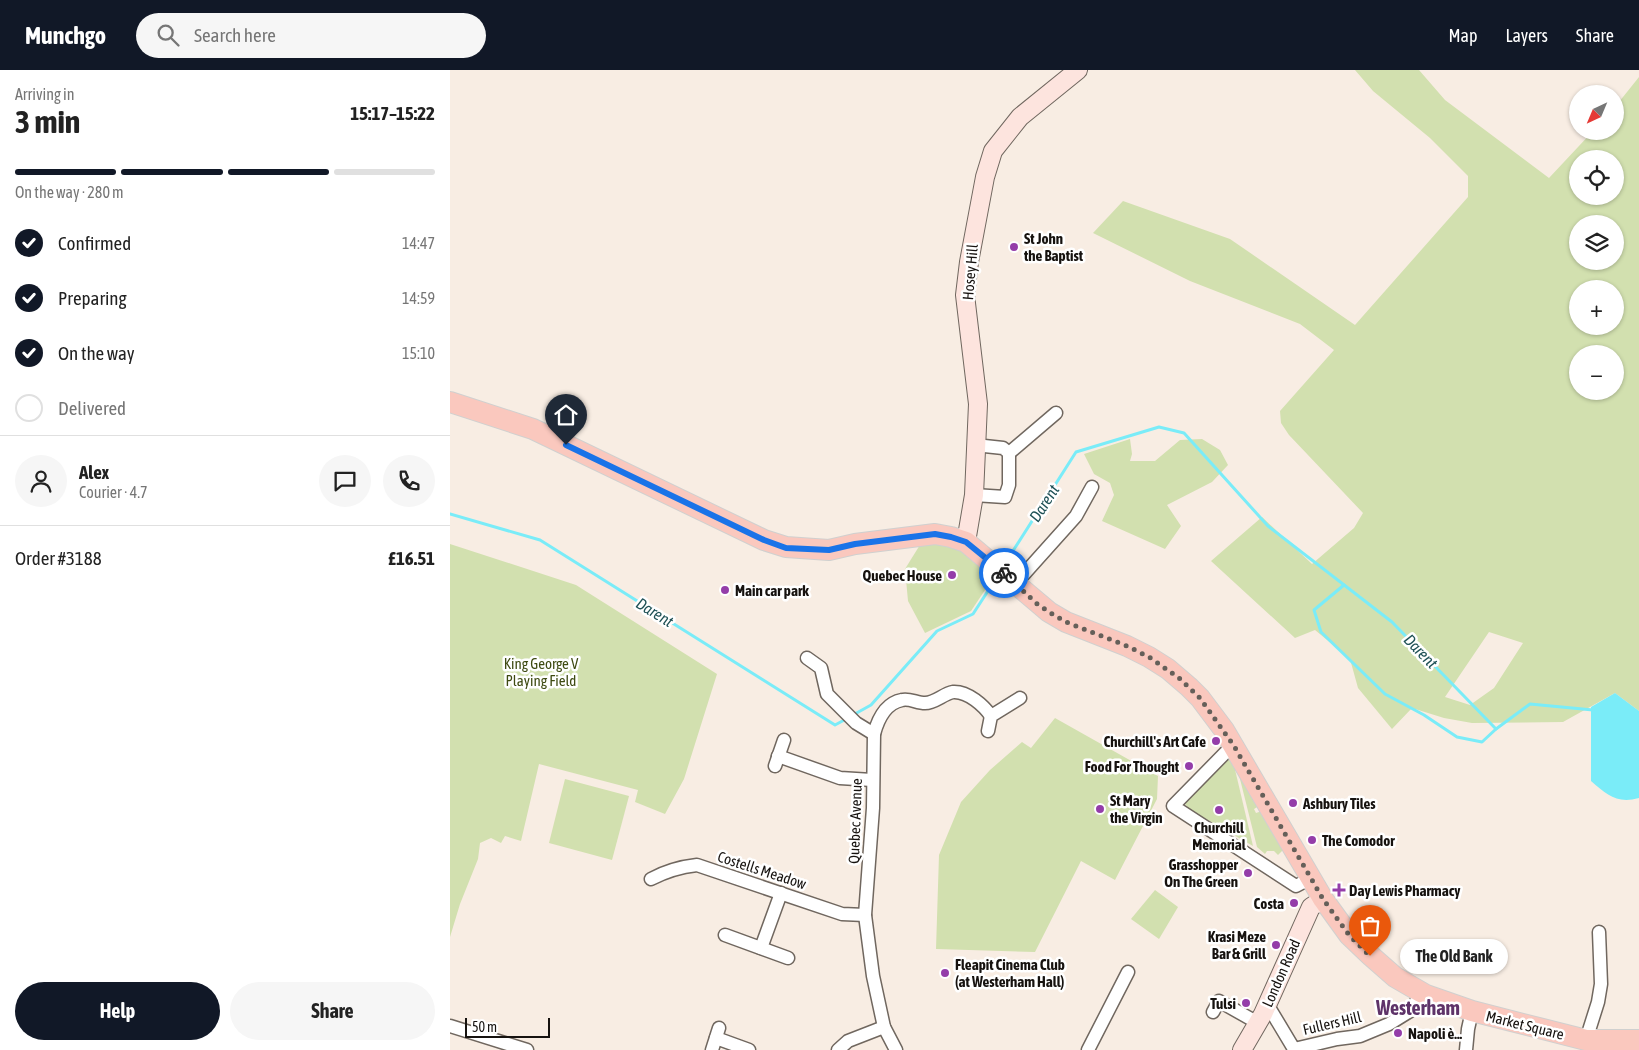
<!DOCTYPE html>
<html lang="en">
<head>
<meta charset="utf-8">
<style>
	body { margin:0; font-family:"Asap Condensed",sans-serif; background:#f6f6f6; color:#222; height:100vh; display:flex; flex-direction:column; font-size:19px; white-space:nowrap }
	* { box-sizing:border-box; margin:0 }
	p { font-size:16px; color:#767676 }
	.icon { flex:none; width:28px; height:28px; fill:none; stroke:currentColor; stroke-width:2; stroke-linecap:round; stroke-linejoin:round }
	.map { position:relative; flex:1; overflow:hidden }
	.panel { display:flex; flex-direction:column; background:#fff; width:450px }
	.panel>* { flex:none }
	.needle { width:32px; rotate:224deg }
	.buttons { position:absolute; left:1119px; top:15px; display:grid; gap:10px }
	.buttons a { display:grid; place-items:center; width:55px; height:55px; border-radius:50%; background:#fff; box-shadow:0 1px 4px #0004; font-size:25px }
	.scale { position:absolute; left:15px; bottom:12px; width:85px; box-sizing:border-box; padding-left:5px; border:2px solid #16120f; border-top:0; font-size:14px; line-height:18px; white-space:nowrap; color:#16120f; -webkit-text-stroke:4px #fff; paint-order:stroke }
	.pin { position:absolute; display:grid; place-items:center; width:42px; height:42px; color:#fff; margin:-51px -21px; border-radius:50% 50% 50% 0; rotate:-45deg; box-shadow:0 0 5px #0007 }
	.pin .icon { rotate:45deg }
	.courier { position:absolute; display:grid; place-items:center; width:50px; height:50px; margin:-25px; border:4px solid #1a73e8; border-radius:50%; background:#fff; color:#222; box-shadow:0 1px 6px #0007 }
	.bubble { position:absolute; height:35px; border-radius:18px; background:#fff; box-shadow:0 1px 4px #0004; font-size:16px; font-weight:700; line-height:35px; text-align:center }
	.headline em { font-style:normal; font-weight:700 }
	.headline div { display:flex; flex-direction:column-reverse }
	.headline { display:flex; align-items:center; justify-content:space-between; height:85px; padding:0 15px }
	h1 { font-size:32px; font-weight:700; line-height:38px }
	.bar { display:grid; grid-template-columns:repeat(4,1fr); gap:8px 5px; align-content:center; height:60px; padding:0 15px }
	.bar i { height:6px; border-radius:4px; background:#e0e0e0 }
	.bar .selected { background:#111827 }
	.bar p { grid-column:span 4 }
	.line { display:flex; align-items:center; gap:12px; padding:0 15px; border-top:1px solid #e0e0e0 }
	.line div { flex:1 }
	.round { display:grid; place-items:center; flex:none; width:52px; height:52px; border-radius:26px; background:#f6f6f6 }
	ol { padding:0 15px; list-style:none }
	li { display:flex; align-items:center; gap:15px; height:55px }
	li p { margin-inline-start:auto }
	li .icon { padding:5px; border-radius:50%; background:#111827; color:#fff; stroke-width:4 }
	li:last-child { color:#767676 }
	li i { width:28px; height:28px; border:2px solid #e0e0e0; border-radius:50% }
	.primary-button { display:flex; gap:10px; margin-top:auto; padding:10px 15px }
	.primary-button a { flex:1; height:58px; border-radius:30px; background:#111827; color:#fff; font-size:20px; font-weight:700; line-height:58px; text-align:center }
	.primary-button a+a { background:#f6f6f6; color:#222 }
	header { display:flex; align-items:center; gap:30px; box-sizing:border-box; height:70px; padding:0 25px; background:#111827; color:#fff }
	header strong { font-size:24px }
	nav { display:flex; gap:28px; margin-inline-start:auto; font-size:18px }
	.search { width:350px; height:45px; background:#f6f6f6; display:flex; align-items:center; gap:12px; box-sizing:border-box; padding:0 18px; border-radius:28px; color:#767676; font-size:19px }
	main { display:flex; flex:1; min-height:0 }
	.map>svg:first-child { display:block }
	.green { fill:#d2e0af; fill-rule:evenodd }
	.water { fill:#7aecf8 }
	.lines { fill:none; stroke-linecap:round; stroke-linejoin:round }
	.stream { stroke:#7aecf8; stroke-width:3 }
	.street-casing { stroke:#70675f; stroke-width:15 }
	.secondary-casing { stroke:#70675f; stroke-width:20 }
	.primary-casing { stroke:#d0d0cf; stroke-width:22 }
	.street { stroke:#fff; stroke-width:12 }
	.secondary { stroke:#fde4de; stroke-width:18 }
	.primary { stroke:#fac8be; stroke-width:20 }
	.done { stroke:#655f59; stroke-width:5; stroke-dasharray:0 9 }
	.route { stroke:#1a73e8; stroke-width:6 }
	.poi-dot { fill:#943da9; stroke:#fff; stroke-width:2 }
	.labels { text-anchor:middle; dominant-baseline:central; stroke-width:5; stroke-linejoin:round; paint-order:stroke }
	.poi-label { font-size:15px; font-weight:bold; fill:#16120f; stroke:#fff; text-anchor:start }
	.street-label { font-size:15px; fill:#16120f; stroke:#fff }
	.park-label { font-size:15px; fill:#3e4a11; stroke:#fff }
	.water-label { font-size:16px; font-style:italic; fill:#1f5156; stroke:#fff }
	.district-label { font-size:20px; font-weight:bold; fill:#5e3369; stroke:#fff }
</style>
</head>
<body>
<header>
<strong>Munchgo</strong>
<div class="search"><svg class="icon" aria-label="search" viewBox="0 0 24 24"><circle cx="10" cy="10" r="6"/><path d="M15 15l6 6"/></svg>Search here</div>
<nav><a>Map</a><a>Layers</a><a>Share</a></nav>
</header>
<main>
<section class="panel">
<div class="headline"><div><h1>3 min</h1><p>Arriving in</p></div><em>15:17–15:22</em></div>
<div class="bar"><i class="selected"></i><i class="selected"></i><i class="selected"></i><i></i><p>On the way · 280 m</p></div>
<ol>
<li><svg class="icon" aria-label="check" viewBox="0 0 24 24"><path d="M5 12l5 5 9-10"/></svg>Confirmed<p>14:47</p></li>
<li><svg class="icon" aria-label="check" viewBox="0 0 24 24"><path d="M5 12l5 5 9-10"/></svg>Preparing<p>14:59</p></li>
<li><svg class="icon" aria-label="check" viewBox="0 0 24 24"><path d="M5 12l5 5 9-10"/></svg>On the way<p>15:10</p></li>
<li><i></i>Delivered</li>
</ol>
<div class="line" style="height:90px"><a class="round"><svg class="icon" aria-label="person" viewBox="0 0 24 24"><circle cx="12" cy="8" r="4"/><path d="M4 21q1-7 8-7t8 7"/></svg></a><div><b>Alex</b><p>Courier · 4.7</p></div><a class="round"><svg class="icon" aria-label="chat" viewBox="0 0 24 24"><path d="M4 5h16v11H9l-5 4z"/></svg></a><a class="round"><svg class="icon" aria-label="phone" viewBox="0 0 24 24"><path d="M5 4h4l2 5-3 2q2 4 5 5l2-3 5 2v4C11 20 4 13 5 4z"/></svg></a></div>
<div class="line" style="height:65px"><div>Order #3188</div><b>£16.51</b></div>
<div class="primary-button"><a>Help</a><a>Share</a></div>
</section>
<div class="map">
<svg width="1189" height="980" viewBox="0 0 1189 980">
	<rect width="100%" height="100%" fill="#f8ede3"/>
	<!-- green -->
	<g class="green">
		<path d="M905,0H969L995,30L1099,108L1143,61H1165V37L1189,7V641L1165,623L1113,652L1022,653L994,648L962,638L942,659L908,618L900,589L865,560L845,568L761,491L812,447L862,494L904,458L913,443L839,365L831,353L830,341L884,280L850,254L740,211L643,163L673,131L780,169L905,255L1018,127V106L980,68L923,21ZM1128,89H1165V126H1128ZM1128,154H1165V191H1128ZM1128,219H1165V256H1128ZM1128,284H1165V321H1128ZM1039,562L1073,573L1044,618L1020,635L995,627Z"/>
		<polygon points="680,369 682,384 680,391 705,391 730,370 752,369 770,380 778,395 762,412 717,435 731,456 715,479 652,451 664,425 660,413 644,404 634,384"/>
		<polygon points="473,470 503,476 524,488 545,505 521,541 475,563 458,531 455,499"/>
		<polygon points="0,474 126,515 267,604 234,709 215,744 185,732 188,720 89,694 71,771 55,766 51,773 41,768 30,773 28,789 10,834 0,867"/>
		<polygon points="605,648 708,706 707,729 665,810 631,791 585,882 486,879 489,785 511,732 540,700 572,672 581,678"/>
		<polygon points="778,689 783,691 803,776 740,740 735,734"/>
		<polygon points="788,701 809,736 804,739 806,743 812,741 836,777 828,785 824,781 817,781 815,784 807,777"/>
		<polygon points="115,709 179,726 162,790 99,773"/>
		<polygon points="705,820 728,837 709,869 681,849"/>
	</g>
	<!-- water -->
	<path class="water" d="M1165,623L1189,641V728C1167,734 1157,725 1141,711V637Z"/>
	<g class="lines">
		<!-- stream -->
		<g class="stream">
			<polyline points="0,444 90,470 385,655 398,648"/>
			<polyline points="554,495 626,382 709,357 734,363 818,456 942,552 1046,659 1080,634 1143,640"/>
			<polyline points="894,515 864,540 871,562 935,624 974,645 1007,667 1032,672 1046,659"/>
			<polyline points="403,645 421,635 487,561 523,544 547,507"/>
		</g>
		<!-- street casing -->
		<g class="street-casing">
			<g id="street">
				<polyline points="559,383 606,343"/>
				<polyline points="524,425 555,427 559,415 559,383 553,378 525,375"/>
				<polyline points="566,513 626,446 642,417"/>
				<polyline points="357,588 371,598 377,624 406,653 424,664"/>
				<polyline points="538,661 541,646 570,628"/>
				<polyline points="784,676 775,683 723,736 846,816 861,808"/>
				<polyline points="328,686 390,708 422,710"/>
				<polyline points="325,696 334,670"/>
				<path d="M201,809C216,801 229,797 247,795L392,844L415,845"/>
				<polyline points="275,865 338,888"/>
				<polyline points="311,878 331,823"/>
				<polyline points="816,937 820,939 844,979 887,969 910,966 939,954 960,941 973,922"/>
				<polyline points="763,942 769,931 808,953"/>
				<polyline points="0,956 77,980"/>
				<polyline points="266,968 299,980"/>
				<polyline points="1136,970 1148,932 1151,914 1149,862"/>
				<polyline points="262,980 269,958"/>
				<polyline points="388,980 398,971 434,957"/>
				<path d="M446,980L434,957L423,906L415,845L423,738L424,664C428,649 436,633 452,630C459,628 467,633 475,633C485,633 493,624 503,622C518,621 534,636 541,646"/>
				<polyline points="638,980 678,902"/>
				<polyline points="1016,980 1018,959 1022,941"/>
			</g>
		</g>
		<!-- secondary casing -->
		<g class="secondary-casing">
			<g id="secondary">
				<polyline points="516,472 524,425 528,334 515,225 519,192 535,107 543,81 570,47 628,0"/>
				<polyline points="792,980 813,944 861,837 873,829"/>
			</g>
		</g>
		<!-- primary casing -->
		<g class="primary-casing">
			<polyline id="primary" points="0,332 83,359 314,470 336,477 379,480 405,474 485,464 501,467 516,472 599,542 616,552 677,576 699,587 718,599 739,617 750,628 774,660 873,829 899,865 921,886 945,907 976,925 1022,941 1136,970 1189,970"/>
		</g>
		<!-- street -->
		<use href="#street" class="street"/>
		<!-- secondary -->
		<use href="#secondary" class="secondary"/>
		<!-- primary -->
		<use href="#primary" class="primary"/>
	</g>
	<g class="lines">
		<!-- done -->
		<polyline class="done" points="554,503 586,533 599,542 616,552 677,576 699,587 729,608 750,628 784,676 873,829 899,865 920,886"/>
		<!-- route -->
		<polyline class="route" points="116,375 314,470 336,478 379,480 405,474 485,464 501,467 516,472 554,503"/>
	</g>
	<!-- markers -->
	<g class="poi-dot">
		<circle cx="564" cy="177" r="5"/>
		<circle cx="502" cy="505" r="5"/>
		<circle cx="275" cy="520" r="5"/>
		<circle cx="766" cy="671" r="5"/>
		<circle cx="739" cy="696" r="5"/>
		<circle cx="843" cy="733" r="5"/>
		<circle cx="650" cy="739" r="5"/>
		<circle cx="769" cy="740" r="5"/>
		<circle cx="862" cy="770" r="5"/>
		<circle cx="798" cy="803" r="5"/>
		<path d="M886.5 812.5h5v5h5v5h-5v5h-5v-5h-5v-5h5z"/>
		<circle cx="844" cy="833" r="5"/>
		<circle cx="826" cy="875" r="5"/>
		<circle cx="495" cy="903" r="5"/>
		<circle cx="796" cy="933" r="5"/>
		<circle cx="948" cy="963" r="5"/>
	</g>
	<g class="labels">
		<!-- poi labels -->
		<g class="poi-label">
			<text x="574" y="168">St John<tspan x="574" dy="17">the Baptist</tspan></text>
			<text x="492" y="505" text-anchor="end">Quebec House</text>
			<text x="285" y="520">Main car park</text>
			<text x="756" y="671" text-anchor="end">Churchill's Art Cafe</text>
			<text x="729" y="696" text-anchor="end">Food For Thought</text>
			<text x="660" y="730">St Mary<tspan x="660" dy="17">the Virgin</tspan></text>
			<text x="853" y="733">Ashbury Tiles</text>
			<text x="769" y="757" text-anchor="middle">Churchill<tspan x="769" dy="17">Memorial</tspan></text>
			<text x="872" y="770">The Comodor</text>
			<text x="788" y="794" text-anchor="end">Grasshopper<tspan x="788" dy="17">On The Green</tspan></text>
			<text x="899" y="820">Day Lewis Pharmacy</text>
			<text x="834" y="833" text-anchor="end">Costa</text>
			<text x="816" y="866" text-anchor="end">Krasi Meze<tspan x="816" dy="17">Bar &amp; Grill</tspan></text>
			<text x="505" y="894">Fleapit Cinema Club<tspan x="505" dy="17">(at Westerham Hall)</tspan></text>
			<text x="786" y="933" text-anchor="end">Tulsi</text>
			<text x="958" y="963">Napoli è...</text>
		</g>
		<!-- street labels -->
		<g class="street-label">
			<text transform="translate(520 202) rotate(-85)">Hosey Hill</text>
			<text transform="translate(405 751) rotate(-88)">Quebec Avenue</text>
			<text transform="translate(312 800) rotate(18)">Costells Meadow</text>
			<text transform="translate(831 903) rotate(-66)">London Road</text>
			<text transform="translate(882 953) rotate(-13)">Fullers Hill</text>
			<text transform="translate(1075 955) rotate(14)">Market Square</text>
		</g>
		<!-- park labels -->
		<g class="park-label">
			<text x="91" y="593">King George V<tspan x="91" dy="17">Playing Field</tspan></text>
		</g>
		<!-- water labels -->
		<g class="water-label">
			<text transform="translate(594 433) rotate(-57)">Darent</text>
			<text transform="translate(205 542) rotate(32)">Darent</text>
			<text transform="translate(971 581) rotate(46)">Darent</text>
		</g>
		<!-- district labels -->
		<g class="district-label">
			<text x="968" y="937">Westerham</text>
		</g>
	</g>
</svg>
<div class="buttons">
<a><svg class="needle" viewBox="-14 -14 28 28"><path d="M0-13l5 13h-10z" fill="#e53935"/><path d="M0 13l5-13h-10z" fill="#767676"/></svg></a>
<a><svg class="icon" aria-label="locate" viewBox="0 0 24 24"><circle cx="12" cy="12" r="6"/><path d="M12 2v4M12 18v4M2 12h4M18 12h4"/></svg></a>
<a><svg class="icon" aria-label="layers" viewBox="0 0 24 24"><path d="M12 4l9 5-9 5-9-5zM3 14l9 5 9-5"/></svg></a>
<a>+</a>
<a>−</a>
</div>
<div class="scale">50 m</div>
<div class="pin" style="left:920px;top:886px;background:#ea580c"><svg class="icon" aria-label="bag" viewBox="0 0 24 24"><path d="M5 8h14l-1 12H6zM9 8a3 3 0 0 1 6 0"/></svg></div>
<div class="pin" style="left:116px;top:375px;background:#1f2937"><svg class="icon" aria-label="home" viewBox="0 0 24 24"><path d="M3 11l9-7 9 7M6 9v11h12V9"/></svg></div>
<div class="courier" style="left:554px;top:503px"><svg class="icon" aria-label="bike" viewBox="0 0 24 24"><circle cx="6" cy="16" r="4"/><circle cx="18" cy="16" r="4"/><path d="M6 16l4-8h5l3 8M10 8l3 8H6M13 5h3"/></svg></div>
<div class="bubble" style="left:950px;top:869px;width:108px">The Old Bank</div>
</div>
</main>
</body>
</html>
